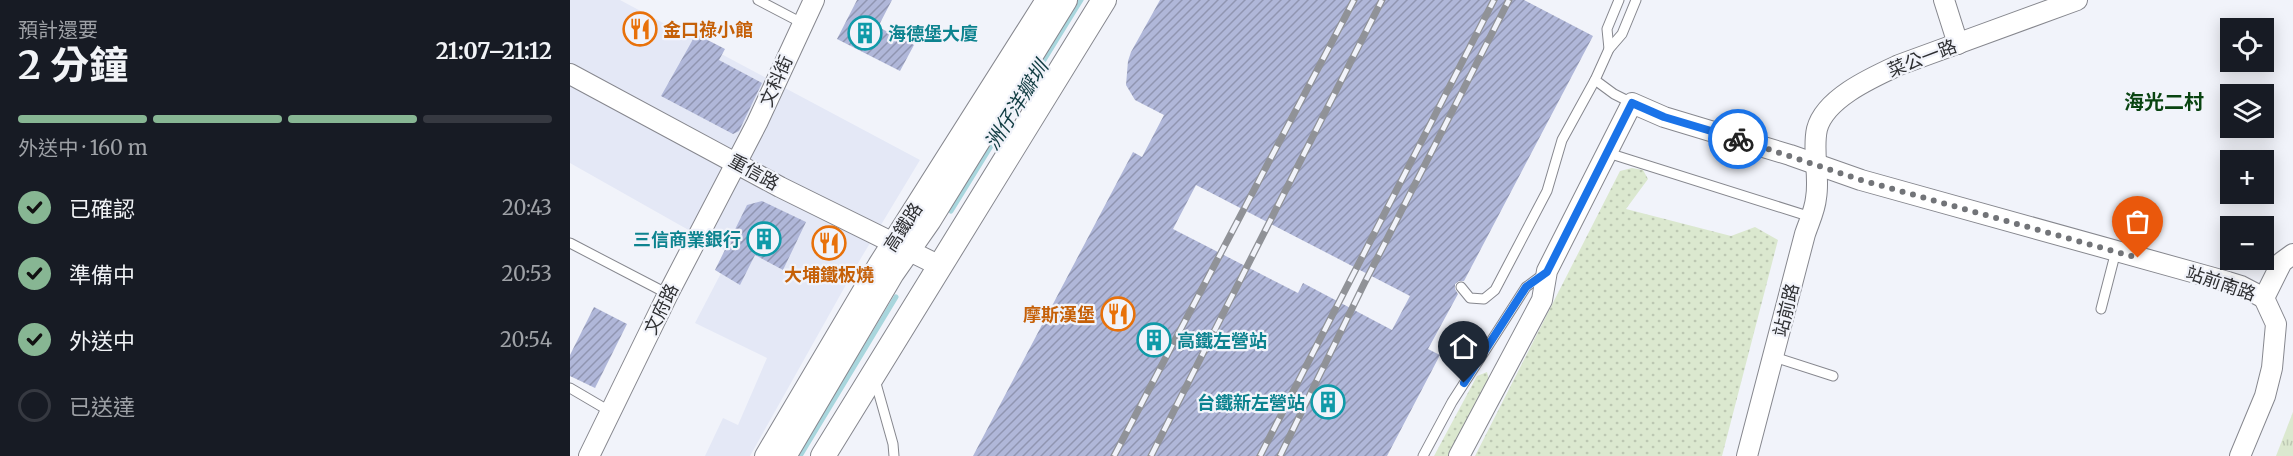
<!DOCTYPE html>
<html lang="zh-TW">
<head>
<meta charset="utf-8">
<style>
	body { margin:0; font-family:Merriweather,"Noto Sans TC",serif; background:#242831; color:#f1f3f6; height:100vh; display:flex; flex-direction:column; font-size:22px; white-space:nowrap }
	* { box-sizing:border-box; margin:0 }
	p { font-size:20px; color:#9ea1a6 }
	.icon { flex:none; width:33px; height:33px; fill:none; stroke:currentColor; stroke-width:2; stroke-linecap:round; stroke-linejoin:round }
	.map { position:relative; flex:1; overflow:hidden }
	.sheet { display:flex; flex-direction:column; background:#171b24; width:570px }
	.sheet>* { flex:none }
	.controls { position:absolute; left:1650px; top:18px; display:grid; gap:12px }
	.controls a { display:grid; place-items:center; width:54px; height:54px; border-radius:0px; background:#171b24; box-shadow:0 3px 15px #0003; font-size:30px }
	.pin { position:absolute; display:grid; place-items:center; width:51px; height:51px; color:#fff; margin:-62px -26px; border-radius:50% 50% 50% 0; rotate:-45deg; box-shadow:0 0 6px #0007 }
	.pin .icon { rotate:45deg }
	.courier { position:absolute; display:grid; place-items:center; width:60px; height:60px; margin:-30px; border:4px solid #1a73e8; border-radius:50%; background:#fff; color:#222; box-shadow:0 2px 8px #0007 }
	.headline em { font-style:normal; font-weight:700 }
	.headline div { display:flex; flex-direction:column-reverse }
	.headline { display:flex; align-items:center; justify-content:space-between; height:102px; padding:0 18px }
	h1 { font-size:39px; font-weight:700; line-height:45px }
	.bar { display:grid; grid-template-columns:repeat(4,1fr); gap:9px 6px; align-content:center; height:72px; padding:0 18px }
	.bar i { height:8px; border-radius:4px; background:#363941 }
	.bar .current { background:#87b693 }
	.bar p { grid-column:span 4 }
	ol { padding:0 18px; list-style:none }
	li { display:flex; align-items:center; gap:18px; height:66px }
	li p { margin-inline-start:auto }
	li .icon { padding:6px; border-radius:50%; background:#87b693; color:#111; stroke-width:4 }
	li:last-child { color:#9ea1a6 }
	li i { width:33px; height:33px; border:3px solid #363941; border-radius:50% }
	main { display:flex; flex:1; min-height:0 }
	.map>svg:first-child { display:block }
	.built { fill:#e4e8f6 }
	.grass { fill:url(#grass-dots) }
	.park { fill:url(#park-tufts) }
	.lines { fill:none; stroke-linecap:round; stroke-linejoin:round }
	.stream { stroke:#a8d6dd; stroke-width:5 }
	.building { fill:url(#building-hatch); fill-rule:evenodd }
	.service-casing { stroke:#86878e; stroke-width:11 }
	.minor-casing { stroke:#86878e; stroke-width:22 }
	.tertiary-casing { stroke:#86878e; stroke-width:26 }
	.service { stroke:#fff; stroke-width:9 }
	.minor { stroke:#fff; stroke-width:20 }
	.tertiary { stroke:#fff; stroke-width:24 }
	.rail-casing { stroke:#909297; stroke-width:7 }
	.rail { stroke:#f1f3fa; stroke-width:4.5; stroke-dasharray:14; stroke-linecap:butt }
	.done { stroke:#727478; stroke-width:6; stroke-dasharray:0 10.8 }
	.route { stroke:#1a73e8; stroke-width:8 }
	.labels { text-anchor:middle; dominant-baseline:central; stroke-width:4.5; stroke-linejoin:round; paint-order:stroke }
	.food-label { font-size:18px; font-weight:bold; fill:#c56008; stroke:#f1f3fa; text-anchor:start }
	.culture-label { font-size:18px; font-weight:bold; fill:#0d838f; stroke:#f1f3fa; text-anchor:start }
	.street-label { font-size:18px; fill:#2e2f32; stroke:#f1f3fa }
	.neighbourhood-label { font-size:20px; font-weight:bold; fill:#094411; stroke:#f1f3fa }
	.water-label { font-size:20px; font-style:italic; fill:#103b41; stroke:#f1f3fa }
</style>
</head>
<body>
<main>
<section class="sheet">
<div class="headline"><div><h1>2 分鐘</h1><p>預計還要</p></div><em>21:07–21:12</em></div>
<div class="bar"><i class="current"></i><i class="current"></i><i class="current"></i><i></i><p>外送中 · 160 m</p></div>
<ol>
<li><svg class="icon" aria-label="check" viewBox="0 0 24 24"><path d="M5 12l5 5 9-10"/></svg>已確認<p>20:43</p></li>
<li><svg class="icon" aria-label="check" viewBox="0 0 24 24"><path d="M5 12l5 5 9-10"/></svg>準備中<p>20:53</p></li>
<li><svg class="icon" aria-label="check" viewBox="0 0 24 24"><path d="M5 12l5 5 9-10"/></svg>外送中<p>20:54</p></li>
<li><i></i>已送達</li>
</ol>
</section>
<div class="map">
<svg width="1723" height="456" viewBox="0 0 1723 456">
	<defs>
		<pattern id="grass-dots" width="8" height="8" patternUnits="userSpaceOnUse" patternTransform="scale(1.5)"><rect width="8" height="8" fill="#dbe8cf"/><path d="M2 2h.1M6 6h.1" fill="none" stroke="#bcc7b2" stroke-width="1.8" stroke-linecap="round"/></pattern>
		<pattern id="park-tufts" width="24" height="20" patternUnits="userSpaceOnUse" patternTransform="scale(1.5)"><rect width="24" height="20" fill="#dbe8cf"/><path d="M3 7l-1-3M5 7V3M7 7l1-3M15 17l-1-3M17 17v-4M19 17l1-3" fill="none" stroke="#bcc7b2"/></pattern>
		<pattern id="building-hatch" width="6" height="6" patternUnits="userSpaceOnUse" patternTransform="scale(1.5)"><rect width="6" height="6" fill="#b0b7d9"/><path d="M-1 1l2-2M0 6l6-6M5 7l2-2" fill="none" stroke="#9095b1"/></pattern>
	</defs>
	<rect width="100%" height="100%" fill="#f1f3fa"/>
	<!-- built -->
	<polygon class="built" points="0,0 50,0 350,160 291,258 180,456 135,456 153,418 168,425 197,358 125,323 161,254 0,163"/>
	<!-- grass -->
	<g class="grass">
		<polygon points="1062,168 1073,170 1078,179 1056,209 1161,236 1185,227 1208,240 1152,456 905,456 1050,171"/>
		<polygon points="917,372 920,384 881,456 864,456 907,376"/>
	</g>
	<!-- park -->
	<polygon class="park" points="1723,412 1723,456 1706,456"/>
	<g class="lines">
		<!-- stream -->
		<g class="stream">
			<polyline points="381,211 511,0"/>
			<polyline points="230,456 326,297"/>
		</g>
	</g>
	<!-- building -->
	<g class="building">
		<polygon points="287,0 322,0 308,27 344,45 330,71 267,39"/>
		<path d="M590,0H954L1023,36L894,281H889L885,284V289L888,294L858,349L870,355L817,456H403L563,152L572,157L594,115L565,100L556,85L558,61L561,52ZM626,185L840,296L822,330L733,283L728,293L603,229Z"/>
		<polygon points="126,34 155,49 149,60 192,83 169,131 163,134 91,96"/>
		<polygon points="192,201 236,222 213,270 185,255 170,285 145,270 177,205"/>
		<polygon points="24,307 57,324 25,388 0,376 0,355"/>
	</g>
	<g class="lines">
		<!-- service casing -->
		<g class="service-casing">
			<g id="service">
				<polyline points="188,0 232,23"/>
				<polyline points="1039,49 1037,29 1049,0"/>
				<polyline points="1062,103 1044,94 1025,80 1039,49 1052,34 1066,0"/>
				<polyline points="1038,153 1241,217"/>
				<polyline points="0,243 98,294"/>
				<polyline points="891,287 900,298 914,299 925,290 977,191 992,140 1025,80"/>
				<polyline points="1531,309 1546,251"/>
				<polyline points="1204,357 1263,376"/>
				<polyline points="305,380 323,444 324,456"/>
				<polyline points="0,388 41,412"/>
				<polyline points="853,456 882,402 956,287 975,273"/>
			</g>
		</g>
		<!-- minor casing -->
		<g class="minor-casing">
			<g id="minor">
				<polyline points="1374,0 1388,44"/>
				<polyline points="0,74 210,187 370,266"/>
				<polyline points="1694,298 1712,262 1723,254"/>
				<polyline points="19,456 98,294 187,123 244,0"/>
				<polyline points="195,456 308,265 476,0"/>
				<polyline points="889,456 972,300 977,271 1062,103 1094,117 1220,155 1291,180 1658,282 1671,286 1694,298"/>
				<path d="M1177,456L1235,234C1239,222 1245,210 1246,198C1250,176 1242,151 1247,129C1255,98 1303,77 1329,65L1507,0"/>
				<polyline points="1670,456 1695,396 1702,368 1706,324 1694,298"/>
			</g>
		</g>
		<!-- tertiary casing -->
		<g class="tertiary-casing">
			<g id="tertiary">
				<polyline points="214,456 322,273 359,220 495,0"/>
				<polyline points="253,456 534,0"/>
			</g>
		</g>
		<!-- service -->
		<use href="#service" class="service"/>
		<!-- minor -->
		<use href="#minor" class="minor"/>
		<!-- tertiary -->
		<use href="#tertiary" class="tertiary"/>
		<!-- rail casing -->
		<g class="rail-casing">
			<g id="rail">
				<polyline points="544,456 784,0"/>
				<polyline points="581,456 812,0"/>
				<polyline points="690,456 924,0"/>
				<polyline points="710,456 794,284 939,0"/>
			</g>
		</g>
		<!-- rail -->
		<use href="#rail" class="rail"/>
	</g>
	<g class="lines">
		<!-- done -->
		<polyline class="done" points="1168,139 1291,180 1568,258"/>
		<!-- route -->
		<polyline class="route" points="894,383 956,287 977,272 1062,103 1094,117 1168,139"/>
	</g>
	<!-- icons -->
	<defs>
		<g id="restaurant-ring" transform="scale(1.725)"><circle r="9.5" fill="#f1f3fa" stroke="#e8710a" stroke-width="1.5"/><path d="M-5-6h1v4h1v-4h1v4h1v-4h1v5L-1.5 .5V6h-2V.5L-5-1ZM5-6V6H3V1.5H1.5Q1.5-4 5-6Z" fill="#e8710a"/></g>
		<g id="building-ring" transform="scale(1.725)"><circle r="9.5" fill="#f1f3fa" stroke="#0f9aa8" stroke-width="1.5"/><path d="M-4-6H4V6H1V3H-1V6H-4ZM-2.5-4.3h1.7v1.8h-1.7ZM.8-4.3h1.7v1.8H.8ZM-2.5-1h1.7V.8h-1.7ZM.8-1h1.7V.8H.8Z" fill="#0f9aa8"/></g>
	</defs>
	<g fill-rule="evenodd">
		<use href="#restaurant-ring" x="70" y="29"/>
		<use href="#building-ring" x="295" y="33"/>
		<use href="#building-ring" x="194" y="239"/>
		<use href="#restaurant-ring" x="259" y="243"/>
		<use href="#restaurant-ring" x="548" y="314"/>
		<use href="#building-ring" x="584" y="340"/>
		<use href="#building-ring" x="758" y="402"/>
	</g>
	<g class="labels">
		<!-- food labels -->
		<g class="food-label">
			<text x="93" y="29">金口祿小館</text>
			<text x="259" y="274" text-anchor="middle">大埔鐵板燒</text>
			<text x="525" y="314" text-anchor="end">摩斯漢堡</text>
		</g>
		<!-- culture labels -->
		<g class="culture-label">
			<text x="318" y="33">海德堡大廈</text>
			<text x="171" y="239" text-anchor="end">三信商業銀行</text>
			<text x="607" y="340">高鐵左營站</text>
			<text x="735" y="402" text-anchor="end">台鐵新左營站</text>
		</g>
		<!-- street labels -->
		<g class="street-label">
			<text transform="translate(1352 58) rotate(-21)">菜公一路</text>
			<text transform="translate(206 81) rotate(-66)">文科街</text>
			<text transform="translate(184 172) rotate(29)">重信路</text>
			<text transform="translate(333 227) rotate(-57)">高鐵路</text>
			<text transform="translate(1651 283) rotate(19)">站前南路</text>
			<text transform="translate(91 309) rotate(-64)">文府路</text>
			<text transform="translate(1216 310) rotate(-76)">站前路</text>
		</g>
		<!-- neighbourhood labels -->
		<g class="neighbourhood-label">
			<text x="1594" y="101">海光二村</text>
		</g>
		<!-- water labels -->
		<g class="water-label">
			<text transform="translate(446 105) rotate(-58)">洲仔洋瓣圳</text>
		</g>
	</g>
</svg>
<div class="controls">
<a><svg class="icon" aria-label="locate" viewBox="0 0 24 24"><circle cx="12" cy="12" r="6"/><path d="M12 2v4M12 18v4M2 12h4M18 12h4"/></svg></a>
<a><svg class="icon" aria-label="layers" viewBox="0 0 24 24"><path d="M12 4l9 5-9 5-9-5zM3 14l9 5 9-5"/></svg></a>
<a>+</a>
<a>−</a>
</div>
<div class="pin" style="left:1568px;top:258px;background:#ea580c"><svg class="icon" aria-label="bag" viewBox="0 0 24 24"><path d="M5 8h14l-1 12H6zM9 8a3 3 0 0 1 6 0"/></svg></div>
<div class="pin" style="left:894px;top:383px;background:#1f2937"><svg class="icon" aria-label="home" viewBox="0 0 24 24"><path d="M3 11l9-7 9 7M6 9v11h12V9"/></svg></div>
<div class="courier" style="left:1168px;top:139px"><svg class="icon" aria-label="bike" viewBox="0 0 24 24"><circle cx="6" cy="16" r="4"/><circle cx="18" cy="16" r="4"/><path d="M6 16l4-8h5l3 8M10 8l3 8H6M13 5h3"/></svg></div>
</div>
</main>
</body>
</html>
